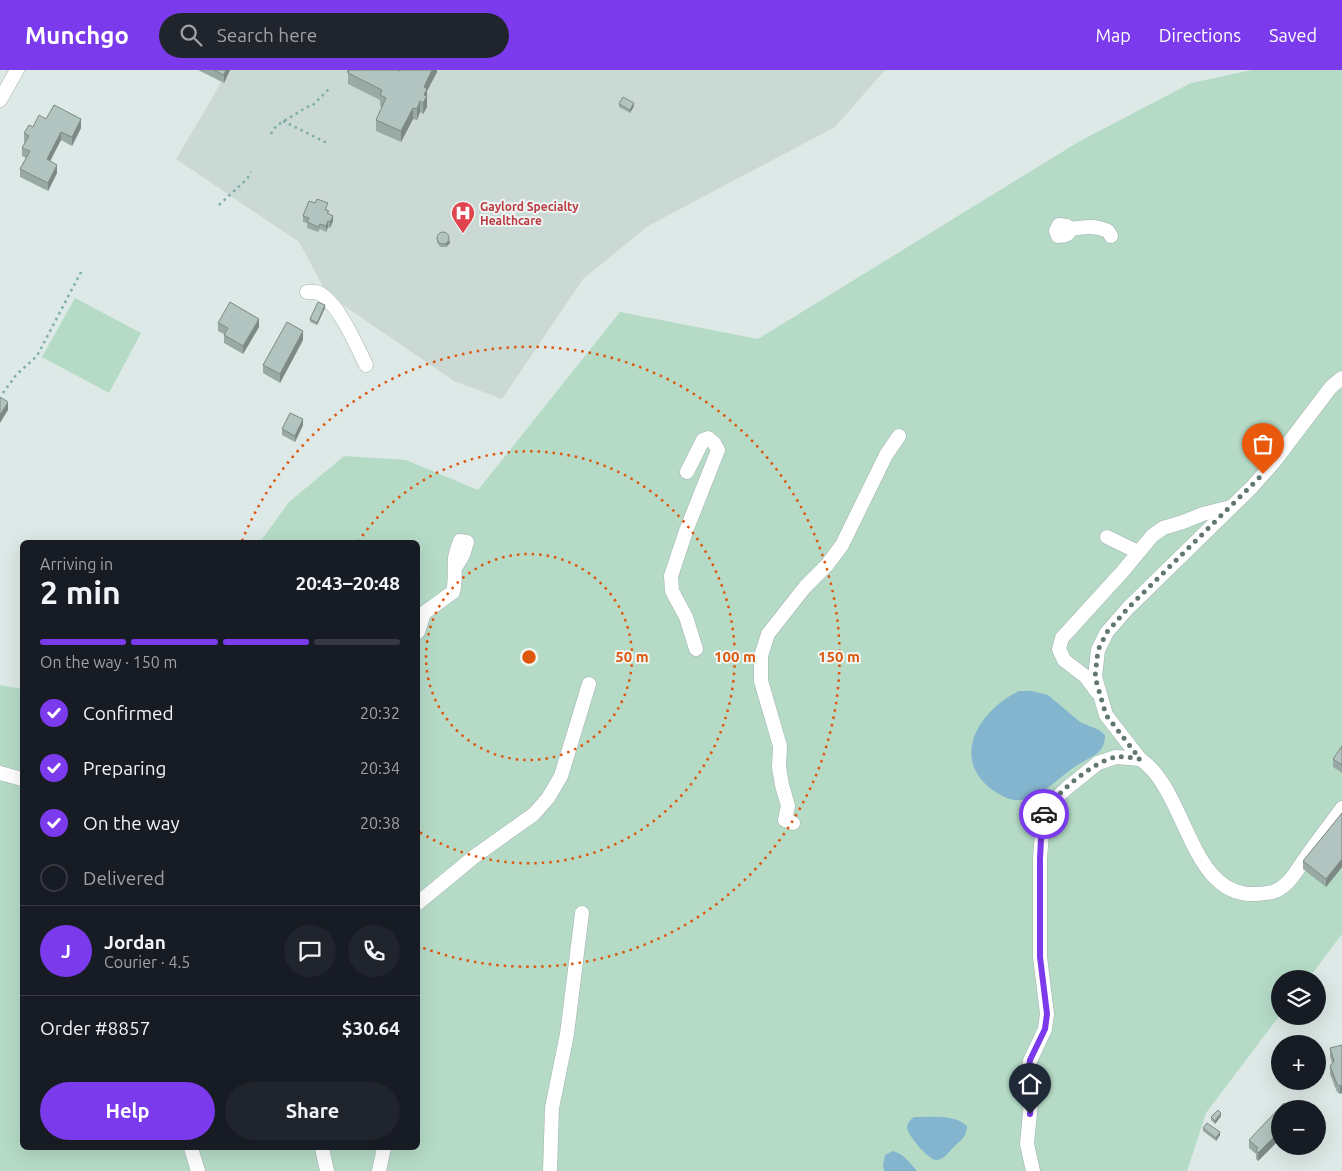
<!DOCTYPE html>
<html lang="en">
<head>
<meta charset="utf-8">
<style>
	body { margin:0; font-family:Ubuntu,sans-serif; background:#20242c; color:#f1f3f6; height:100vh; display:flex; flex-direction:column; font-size:19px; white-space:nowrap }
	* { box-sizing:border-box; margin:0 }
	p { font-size:16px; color:#9ea1a6 }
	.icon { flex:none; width:28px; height:28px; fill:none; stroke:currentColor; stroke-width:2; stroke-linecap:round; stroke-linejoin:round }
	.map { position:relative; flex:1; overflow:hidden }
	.details { position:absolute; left:20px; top:470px; width:400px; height:610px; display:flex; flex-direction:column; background:#171b24; border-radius:8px; box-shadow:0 5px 20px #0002 }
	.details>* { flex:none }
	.controls { position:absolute; left:1271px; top:900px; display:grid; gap:10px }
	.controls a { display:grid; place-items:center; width:55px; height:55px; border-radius:50%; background:#171b24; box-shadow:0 5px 20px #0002; font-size:25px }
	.pin { position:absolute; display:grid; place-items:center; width:42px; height:42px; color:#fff; margin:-51px -21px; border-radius:50% 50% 50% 0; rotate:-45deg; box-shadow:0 0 5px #0007 }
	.pin .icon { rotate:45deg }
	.courier { position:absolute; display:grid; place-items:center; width:50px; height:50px; margin:-25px; border:4px solid #7c3aed; border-radius:50%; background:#fff; color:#222; box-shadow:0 1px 6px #0007 }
	.headline em { font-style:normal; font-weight:700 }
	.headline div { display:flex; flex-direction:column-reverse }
	.headline { display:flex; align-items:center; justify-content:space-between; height:85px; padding:0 20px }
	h1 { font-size:32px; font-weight:700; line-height:38px }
	.bar { display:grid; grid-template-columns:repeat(4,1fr); gap:8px 5px; align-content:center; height:60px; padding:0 20px }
	.bar i { height:6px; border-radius:4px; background:#363941 }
	.bar .active { background:#7c3aed }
	.bar p { grid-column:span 4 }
	.line { display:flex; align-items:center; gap:12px; padding:0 20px; border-top:1px solid #363941 }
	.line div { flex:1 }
	.round { display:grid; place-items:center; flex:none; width:52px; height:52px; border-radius:26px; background:#20242c }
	ol { padding:0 20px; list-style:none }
	li { display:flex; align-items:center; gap:15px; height:55px }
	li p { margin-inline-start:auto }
	li .icon { padding:5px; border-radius:50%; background:#7c3aed; color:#fff; stroke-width:4 }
	li:last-child { color:#9ea1a6 }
	li i { width:28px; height:28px; border:2px solid #363941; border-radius:50% }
	.cta { display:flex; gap:10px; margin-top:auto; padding:10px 20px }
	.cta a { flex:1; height:58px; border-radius:30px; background:#7c3aed; color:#fff; font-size:20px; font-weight:700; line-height:58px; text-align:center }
	.cta a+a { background:#20242c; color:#f1f3f6 }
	header { display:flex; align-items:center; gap:30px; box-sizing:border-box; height:70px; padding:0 25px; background:#7c3aed; color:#fff }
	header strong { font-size:24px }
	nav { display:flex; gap:28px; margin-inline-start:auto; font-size:18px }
	.search { width:350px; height:45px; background:#20242c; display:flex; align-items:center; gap:12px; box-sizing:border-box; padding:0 18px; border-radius:28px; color:#9ea1a6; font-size:19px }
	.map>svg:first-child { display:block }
	.built { fill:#cbd9d5 }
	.green { fill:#b5dbc7 }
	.water { fill:#84b5cf }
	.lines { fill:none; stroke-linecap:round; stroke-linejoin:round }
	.minor-casing { stroke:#a0b0ae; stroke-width:15 }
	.path { stroke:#7dada7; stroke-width:2.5; stroke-dasharray:2.5 4; stroke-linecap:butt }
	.minor { stroke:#fff; stroke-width:14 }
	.wall { fill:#99a9a4 }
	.shaded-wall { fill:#7d8986 }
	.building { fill:#b2c4bf; stroke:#7d8986 }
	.done { stroke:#627674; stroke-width:5; stroke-dasharray:0 9 }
	.route { stroke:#7c3aed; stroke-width:6 }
	.ring { fill:none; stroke:#de570e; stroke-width:2.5; stroke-dasharray:2.5 5 }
	.labels { text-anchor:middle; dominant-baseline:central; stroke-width:4; stroke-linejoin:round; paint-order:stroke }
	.health-label { font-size:12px; font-weight:bold; fill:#be3a42; stroke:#edf6f3; text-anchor:start }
	.centre { fill:#de570e; stroke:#edf6f3; stroke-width:2.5 }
	.ring-label { font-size:15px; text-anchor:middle; font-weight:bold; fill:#de570e; stroke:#edf6f3; stroke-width:4; stroke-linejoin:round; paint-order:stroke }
</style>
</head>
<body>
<header>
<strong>Munchgo</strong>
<div class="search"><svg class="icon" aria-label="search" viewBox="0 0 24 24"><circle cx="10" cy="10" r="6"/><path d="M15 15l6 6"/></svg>Search here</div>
<nav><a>Map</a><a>Directions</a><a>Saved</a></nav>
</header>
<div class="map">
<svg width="1342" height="1101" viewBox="0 0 1342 1101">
	<rect width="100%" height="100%" fill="#dde9e6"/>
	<!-- built -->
	<polygon class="built" points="227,0 885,0 835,57 648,156 583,209 502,329 454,311 327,224 299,172 176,89 213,27"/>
	<!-- green -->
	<g class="green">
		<polygon points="1252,0 1342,0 1342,864 1308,909 1280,909 1280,945 1206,1043 1187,1101 0,1101 0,615 22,619 22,1078 418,1078 418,472 260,472 289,432 344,386 406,390 478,420 620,242 758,269 1080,71 1191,13"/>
		<polygon points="75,228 141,263 109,323 42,287"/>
	</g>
	<!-- water -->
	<g class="water">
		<path d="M1019,621H1032L1048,625L1080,652L1099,660L1105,665C1105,685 1091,686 1076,696C1059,707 1046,723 1026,729C1015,732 1007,729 997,723C948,692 977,641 1019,621Z"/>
		<path d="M914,1047C930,1047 955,1044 967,1056C967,1066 962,1069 956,1075C950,1080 945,1089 937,1090C929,1091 906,1064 907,1056C908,1052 911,1049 914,1047Z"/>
		<path d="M893,1081C904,1084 910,1093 917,1101H884L883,1095L885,1085Z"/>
	</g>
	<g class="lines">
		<!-- minor casing -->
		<g class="minor-casing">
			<g id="minor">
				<polyline points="0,30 17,0"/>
				<path d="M1071,159C1068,165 1065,166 1058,166L1056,161L1059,155L1067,156L1071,159C1084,157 1095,155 1108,161L1111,166"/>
				<path d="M307,222C309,222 312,222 315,222C336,226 357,277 366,295"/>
				<path d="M1342,308L1331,317L1274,392L1252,417L1128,538L1107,562L1098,580L1095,607L1106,645L1140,689C1187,720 1189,826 1254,824C1269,823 1276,824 1288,812C1294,806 1299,797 1304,790C1316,773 1329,756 1342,738"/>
				<polyline points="687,402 703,370 708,368 714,373 718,380 686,461 671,506 672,521 686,547 696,579"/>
				<polyline points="1107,467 1138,482"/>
				<path d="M418,562L424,543L453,522C456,510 454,500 455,488C456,482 458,476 460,471L467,472L463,485L455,498"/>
				<polyline points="1097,622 1086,607 1064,590 1059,579 1062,568 1123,501 1152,466 1163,458 1183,452 1203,444 1231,437"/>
				<polyline points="0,703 22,709"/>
				<polyline points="793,753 785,750 788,736 782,715 779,697 780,676 761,611 761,586 768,564 805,517 827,495 842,475 886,385 899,366"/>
				<polyline points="418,833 475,786 534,744 548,728 561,706 589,614"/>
				<polyline points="191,1078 198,1101"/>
				<polyline points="322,1078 327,1101"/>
				<polyline points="379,1101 384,1078"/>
				<polyline points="550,1101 552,1038 567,964 582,843"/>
				<polyline points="1033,1101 1027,1074 1031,1032 1028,1009 1030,991 1045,959 1047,944 1040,887 1040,789 1043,748 1048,736 1067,718 1098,693 1116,687 1140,689"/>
			</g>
		</g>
		<!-- path -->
		<g class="path">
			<polyline points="283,51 329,74"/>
			<polyline points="271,64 276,56 307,37 312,36 329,19"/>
			<polyline points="219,135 247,109 251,102"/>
			<polyline points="3,323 16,305 37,286 81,202"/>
		</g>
		<!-- minor -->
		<use href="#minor" class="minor"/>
	</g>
	<!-- wall -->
	<g class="wall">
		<polygon points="198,0 230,0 224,13"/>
		<polygon points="347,0 397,0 400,1 437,0 437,2 427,21 427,37 423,44 420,42 417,50 413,49 401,72 376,61 376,50 382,37 380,36 380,30 348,14 348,3 347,3"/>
		<polygon points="619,34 634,36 630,43 619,37"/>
		<polygon points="46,49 81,58 72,76 61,70 50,91 57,103 48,121 20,107 20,99 26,88 22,86 22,78 25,72 24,72 24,63"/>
		<polygon points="328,139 327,140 329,144 333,151 330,158 328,157 326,162 320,159 318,162 307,158 307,153 303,152 303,146"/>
		<polygon points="437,165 450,173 446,177 440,177 437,172"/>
		<polygon points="325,238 317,255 310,252 310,249"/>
		<polygon points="218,253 259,257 243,284 224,273 224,264 218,261"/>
		<polygon points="303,270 280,313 263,303 263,295"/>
		<polygon points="303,355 295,372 282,365 282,359"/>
		<polygon points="1342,676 1342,703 1333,697 1333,689"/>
		<polygon points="1342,743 1342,797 1326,817 1303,799 1303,791"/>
		<polygon points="1342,975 1340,1024 1337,1022 1330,1004 1330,996 1332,993 1330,987 1330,978"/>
		<polygon points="1280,1039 1280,1075 1277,1072 1258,1091 1256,1089 1256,1084 1249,1078 1249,1070"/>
		<polygon points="1221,1046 1215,1054 1211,1050 1211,1047"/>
		<polygon points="1203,1058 1220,1065 1216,1071 1203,1061"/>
	</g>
	<!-- shaded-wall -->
	<g class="shaded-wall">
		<polygon points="226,0 230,0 224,13 224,5"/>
		<polygon points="432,0 437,0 437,2 427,21 427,37 423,44 424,17"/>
		<polygon points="420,31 420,42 417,50 417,39"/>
		<polygon points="634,33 634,36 630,43 630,40"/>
		<polygon points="413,38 413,49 401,72 401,61"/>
		<polygon points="81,49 81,58 72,76 72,67"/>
		<polygon points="61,62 61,70 47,97 47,89"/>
		<polygon points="57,95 57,103 48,121 48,113"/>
		<polygon points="333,146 333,151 330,158 330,152"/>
		<polygon points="328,151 328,157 326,162 326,156"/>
		<polygon points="450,170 450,173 446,177 446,174"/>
		<polygon points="325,235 325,238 317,255 317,253"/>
		<polygon points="259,249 259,257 243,284 243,276"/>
		<polygon points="303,261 303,270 280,313 280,304"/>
		<polygon points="8,332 8,340 0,353 0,345"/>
		<polygon points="303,349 303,355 295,372 295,366"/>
		<polygon points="1342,789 1342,797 1326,817 1326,809"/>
		<polygon points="1342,1015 1342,1023 1340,1024 1340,1016"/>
		<polygon points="1221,1043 1221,1046 1215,1054 1215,1051"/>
		<polygon points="1220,1062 1220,1065 1216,1071 1216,1068"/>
		<polygon points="1277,1064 1277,1072 1258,1091 1258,1083"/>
	</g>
	<!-- building -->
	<g class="building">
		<polygon points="214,0 226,0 224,5"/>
		<polygon points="349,0 397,0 400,1 400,0 432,0 424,17 427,19 424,25 427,26 423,33 420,31 417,39 413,38 401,61 376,50 386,28 380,25 382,20 348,3"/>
		<polygon points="623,27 634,33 630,40 619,34"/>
		<polygon points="54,35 81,49 72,67 61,62 47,89 57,95 48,113 20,99 30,81 22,78 29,66 24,63 29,55 33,57 39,45 46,49"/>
		<polygon points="317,129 328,133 325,140 329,141 327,143 333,146 330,152 328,151 326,156 320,154 318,157 307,152 309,148 303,146 309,131 315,133"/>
		<circle cx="443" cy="168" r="6"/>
		<polygon points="230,232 259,249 243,276 224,265 228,258 218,253"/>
		<polygon points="318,232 325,235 317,253 310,249"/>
		<polygon points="287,252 303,261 280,304 263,295"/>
		<polygon points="0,327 8,332 0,345"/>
		<polygon points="290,343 303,349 295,366 282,359"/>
		<polygon points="1342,676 1342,695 1333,689"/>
		<polygon points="1342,743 1342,789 1326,809 1303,791"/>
		<polygon points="1342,975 1342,1015 1340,1016 1337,1014 1330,996 1334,991 1330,978"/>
		<polygon points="1284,1033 1289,1039 1280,1039 1280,1067 1277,1064 1258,1083 1256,1080 1258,1078 1249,1070"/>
		<polygon points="1218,1040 1221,1043 1215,1051 1211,1047"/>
		<polygon points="1207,1053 1220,1062 1216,1068 1203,1058"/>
	</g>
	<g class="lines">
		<!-- done -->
		<path class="done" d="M1044,744C1053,725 1095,690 1116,687C1123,686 1132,688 1140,689L1106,645L1095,607L1098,580L1107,562L1128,538L1263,404"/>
		<!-- route -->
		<polyline class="route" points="1030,1044 1031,1032 1028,1009 1030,990 1045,959 1047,944 1040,887 1040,789 1042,748 1044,744"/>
	</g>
	<!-- distance rings -->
	<g class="ring">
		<circle cx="529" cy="587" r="103"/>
		<path d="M358 472A206 206 0 1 1 418 761"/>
		<path d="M242 471A310 310 0 1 1 418 876"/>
	</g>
	<!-- icons -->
	<defs>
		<g id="hospital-pin" transform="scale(1.25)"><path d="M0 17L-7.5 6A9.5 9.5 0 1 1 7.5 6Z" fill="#e0444e" stroke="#edf6f3"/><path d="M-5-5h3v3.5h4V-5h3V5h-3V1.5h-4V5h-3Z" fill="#fff"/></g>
	</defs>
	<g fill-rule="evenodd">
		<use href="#hospital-pin" x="463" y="143"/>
	</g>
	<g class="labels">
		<!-- health labels -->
		<g class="health-label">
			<text x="480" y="136">Gaylord Specialty<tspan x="480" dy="14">Healthcare</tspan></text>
		</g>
	</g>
	<circle cx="529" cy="587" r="8" class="centre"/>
	<g class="ring-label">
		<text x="632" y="592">50 m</text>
		<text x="735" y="592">100 m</text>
		<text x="839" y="592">150 m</text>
	</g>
</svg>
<div class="controls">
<a><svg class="icon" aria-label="layers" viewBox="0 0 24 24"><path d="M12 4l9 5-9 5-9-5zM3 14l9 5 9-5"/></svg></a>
<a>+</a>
<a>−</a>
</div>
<div class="pin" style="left:1263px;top:404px;background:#ea580c"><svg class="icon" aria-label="bag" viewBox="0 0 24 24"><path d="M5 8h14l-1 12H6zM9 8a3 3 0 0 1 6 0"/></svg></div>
<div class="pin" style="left:1030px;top:1044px;background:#1f2937"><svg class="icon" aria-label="home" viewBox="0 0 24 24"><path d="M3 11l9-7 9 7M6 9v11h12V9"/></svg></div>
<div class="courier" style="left:1044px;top:744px"><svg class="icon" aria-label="car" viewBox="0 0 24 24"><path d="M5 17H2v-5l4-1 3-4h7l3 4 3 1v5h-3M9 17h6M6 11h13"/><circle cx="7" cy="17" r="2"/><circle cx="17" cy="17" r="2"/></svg></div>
<section class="details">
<div class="headline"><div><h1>2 min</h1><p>Arriving in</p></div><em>20:43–20:48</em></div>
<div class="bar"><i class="active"></i><i class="active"></i><i class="active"></i><i></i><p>On the way · 150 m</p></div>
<ol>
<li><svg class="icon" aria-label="check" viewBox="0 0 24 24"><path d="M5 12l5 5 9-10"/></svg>Confirmed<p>20:32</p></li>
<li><svg class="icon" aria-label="check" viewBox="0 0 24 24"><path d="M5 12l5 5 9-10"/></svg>Preparing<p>20:34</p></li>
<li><svg class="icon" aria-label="check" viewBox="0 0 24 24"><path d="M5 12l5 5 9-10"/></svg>On the way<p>20:38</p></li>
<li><i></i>Delivered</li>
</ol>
<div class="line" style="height:90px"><b class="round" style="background:#7c3aed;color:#fff">J</b><div><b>Jordan</b><p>Courier · 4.5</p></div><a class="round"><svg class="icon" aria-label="chat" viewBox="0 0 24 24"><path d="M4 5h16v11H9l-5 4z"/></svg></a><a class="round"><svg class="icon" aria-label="phone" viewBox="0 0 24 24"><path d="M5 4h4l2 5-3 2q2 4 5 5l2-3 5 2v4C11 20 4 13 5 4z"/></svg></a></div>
<div class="line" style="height:65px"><div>Order #8857</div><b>$30.64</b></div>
<div class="cta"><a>Help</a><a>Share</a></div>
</section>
</div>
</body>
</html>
